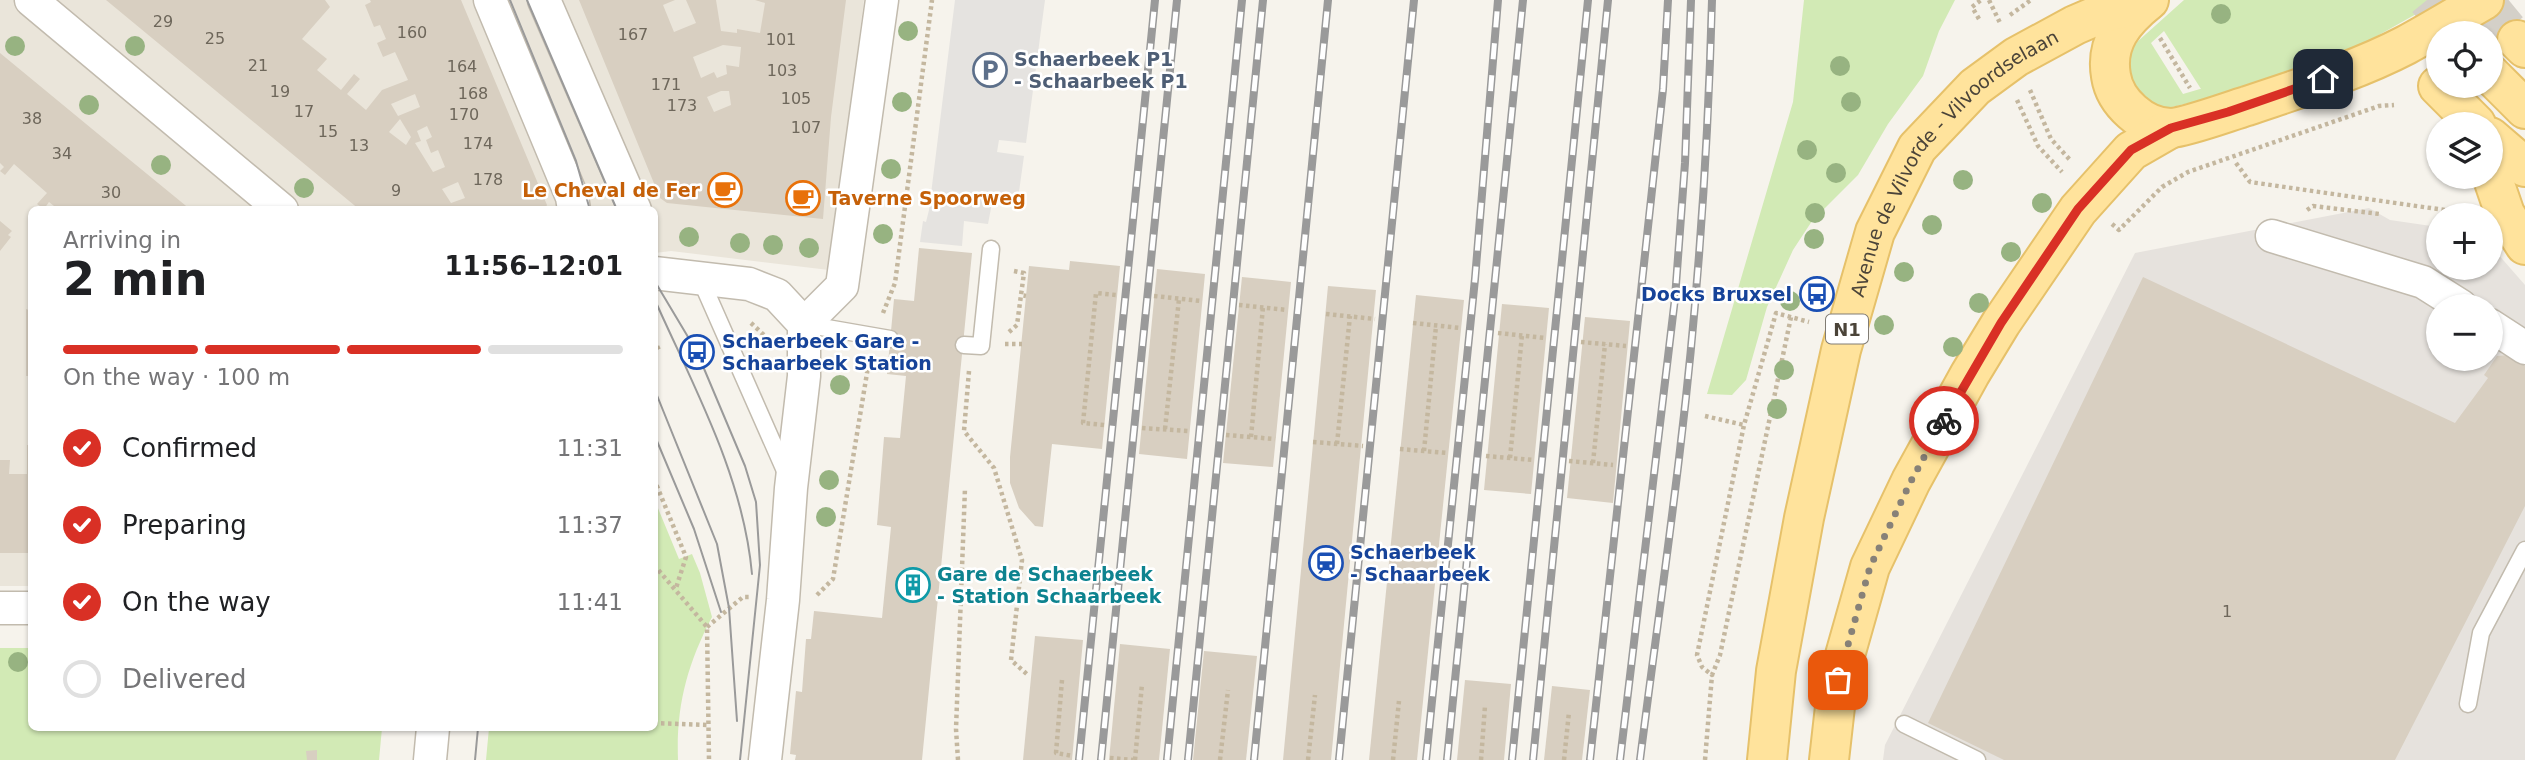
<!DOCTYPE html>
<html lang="en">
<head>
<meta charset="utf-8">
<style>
	body { margin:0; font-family:"DejaVu Sans",sans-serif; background:#f6f6f6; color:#202124; height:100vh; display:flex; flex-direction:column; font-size:26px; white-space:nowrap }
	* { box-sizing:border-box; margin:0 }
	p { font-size:23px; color:#757577 }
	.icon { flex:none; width:38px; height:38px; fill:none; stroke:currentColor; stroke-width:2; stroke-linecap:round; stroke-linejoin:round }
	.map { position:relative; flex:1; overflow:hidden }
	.sheet { position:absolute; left:28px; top:206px; width:630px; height:525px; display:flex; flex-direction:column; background:#fff; border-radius:10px; box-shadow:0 2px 5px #0004 }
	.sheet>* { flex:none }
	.fabs { position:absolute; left:2426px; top:21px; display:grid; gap:14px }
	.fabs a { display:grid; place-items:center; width:77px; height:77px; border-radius:50%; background:#fff; box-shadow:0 2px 5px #0004; font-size:35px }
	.pin { position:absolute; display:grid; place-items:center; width:60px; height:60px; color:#fff; margin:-30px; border-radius:14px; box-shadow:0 4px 10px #0006 }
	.courier { position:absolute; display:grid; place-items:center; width:70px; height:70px; margin:-35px; border:5px solid #d93025; border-radius:50%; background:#fff; color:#222; box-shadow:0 2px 9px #0007 }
	.head em { font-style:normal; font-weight:700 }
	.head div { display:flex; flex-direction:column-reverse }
	.head { display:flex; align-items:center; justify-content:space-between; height:119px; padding:0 35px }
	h1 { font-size:46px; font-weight:700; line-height:52px }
	.bar { display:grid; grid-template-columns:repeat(4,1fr); gap:10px 7px; align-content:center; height:84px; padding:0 35px }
	.bar i { height:9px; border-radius:5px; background:#e0e0e0 }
	.bar .on { background:#d93025 }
	.bar p { grid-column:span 4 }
	ol { padding:0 35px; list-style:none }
	li { display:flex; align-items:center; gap:21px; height:77px }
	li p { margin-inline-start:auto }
	li .icon { padding:7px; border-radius:50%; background:#d93025; color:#fff; stroke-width:4 }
	li:last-child { color:#757577 }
	li i { width:38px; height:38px; border:4px solid #e0e0e0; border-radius:50% }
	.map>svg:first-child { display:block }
	.residential { fill:#eae5da }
	.industrial { fill:#e6e2dd; fill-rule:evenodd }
	.green { fill:#d2eab5; fill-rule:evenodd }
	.parking { fill:#e5e3e0 }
	.building { fill:#d8cfc1; fill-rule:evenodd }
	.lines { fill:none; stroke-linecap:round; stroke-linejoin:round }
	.primary-tunnel { stroke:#d4d0c8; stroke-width:38; stroke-dasharray:38 19; stroke-linecap:butt }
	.service-casing { stroke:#c2bbae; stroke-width:19 }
	.minor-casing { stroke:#c2bbae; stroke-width:35 }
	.primary-casing { stroke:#e6c16a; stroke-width:42 }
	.path { stroke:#c4b79f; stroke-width:4.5; stroke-dasharray:3.5 3.5; stroke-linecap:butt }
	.service { stroke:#fff; stroke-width:16 }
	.minor { stroke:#fff; stroke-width:32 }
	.primary { stroke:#ffe39c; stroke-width:38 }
	.tram { stroke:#9a9a9a; stroke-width:2 }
	.rail-casing { stroke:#9a9a9a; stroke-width:8 }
	.rail { stroke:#fff; stroke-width:5; stroke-dasharray:16; stroke-linecap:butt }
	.tree { fill:#97b381 }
	.done { stroke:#878178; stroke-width:7; stroke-dasharray:0 12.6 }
	.route { stroke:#d93025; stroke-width:9 }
	.labels { text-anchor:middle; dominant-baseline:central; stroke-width:5; stroke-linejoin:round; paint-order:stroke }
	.number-label { font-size:16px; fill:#6e675b }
	.shield { fill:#fff; stroke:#817c74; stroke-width:2 }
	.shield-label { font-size:18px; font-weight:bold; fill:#4b4439 }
	.service-label { font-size:19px; font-weight:bold; fill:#4e5e75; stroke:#fff; text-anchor:start }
	.street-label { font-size:19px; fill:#4b4439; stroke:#fff }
	.food-label { font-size:19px; font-weight:bold; fill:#c56008; stroke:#fff; text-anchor:end }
	.transit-label { font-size:19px; font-weight:bold; fill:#164399; stroke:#fff; text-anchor:start }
	.culture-label { font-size:19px; font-weight:bold; fill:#0d838f; stroke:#fff; text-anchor:start }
</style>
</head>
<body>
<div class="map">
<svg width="2525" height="760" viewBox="0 0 2525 760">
	<rect width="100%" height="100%" fill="#f6f3ec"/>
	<!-- residential -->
	<polygon class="residential" points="0,0 864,0 829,270 671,251 655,253 654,210 32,210 31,586 0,586"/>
	<!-- industrial -->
	<path class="industrial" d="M2369,208L2390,220L2438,227V268H2490V245L2525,285V760H1883L1885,745L2135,253ZM2438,306H2490V359H2438Z"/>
	<!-- green -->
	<g class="green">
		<polygon points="1804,0 1955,0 1939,31 1923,76 1888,124 1858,175 1812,221 1793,250 1767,307 1746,380 1732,395 1707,394 1793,102"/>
		<path d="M2184,0H2441L2370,40L2343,52L2210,98L2164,109L2137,95C2129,75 2124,61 2137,42ZM2164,31L2201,89H2200L2183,94L2151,43Z"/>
		<path d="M655,501L679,559L692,554L700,573L712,617C687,665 676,706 678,760H486L489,728H654Z"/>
		<polygon points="0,648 31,648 32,728 382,728 379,760 0,760"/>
	</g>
	<!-- parking -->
	<polygon class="parking" points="955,0 1045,0 1026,143 999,140 997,152 1024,156 1017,206 992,203 988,224 964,221 962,246 920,242 923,221 926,222 929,210"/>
	<!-- building -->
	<g class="building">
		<path d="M106,0H325L330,7L302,39L327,59L317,70L341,90L354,74L360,79L347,94L366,110L382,90L408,80L395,52L383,57L377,43L386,39L380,25L374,27L365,5L371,2L370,0H461L547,205L544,210H360ZM415,94L420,107L398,116L391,104ZM400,119L411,137L406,145L389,132ZM427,126L432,137L426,140L431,153L438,150L445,167L433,172L415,143L421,141L417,131ZM458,182L465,198L451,203L442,189Z"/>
		<path d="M579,0H675L663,5L674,32L696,23L686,0H716L721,31L737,33V29L760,33L765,3L755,0H846L831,117L823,219L667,203L660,198ZM723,45L741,47L739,67L726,65L727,74L717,78L714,72L701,78L693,57ZM721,91H729L731,105L714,112L707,97Z"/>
		<polygon points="0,53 97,133 191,210 59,210 49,202 44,209 37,204 47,193 14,164 5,175 0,171 4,167 0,163"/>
		<polygon points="0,221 12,231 8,235 11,237 0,251"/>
		<polygon points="919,248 972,253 922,760 795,760 796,755 790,754 796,691 802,692 806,639 811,639 814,611 882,618 891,527 877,525 884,437 900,438 906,376 887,374 894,299 914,301"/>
		<polygon points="1070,261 1120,266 1102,449 1052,444 1043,527 1035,526 1019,508 1010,483 1010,457 1026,296 1029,266 1069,270"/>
		<polygon points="1157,269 1205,274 1187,459 1139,454"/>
		<polygon points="1242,277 1291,282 1273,467 1223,463"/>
		<polygon points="2143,277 2455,423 2488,378 2484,375 2497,356 2509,355 2525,366 2525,506 2395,760 2004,760 1928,723"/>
		<polygon points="1328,286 1376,290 1331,760 1283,760"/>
		<polygon points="1416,295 1464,300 1417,760 1369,760"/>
		<polygon points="1502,304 1549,308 1531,494 1484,490"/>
		<polygon points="26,309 32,311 32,376 26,376"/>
		<polygon points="1585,317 1630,321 1613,503 1567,498"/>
		<polygon points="27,445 32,445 32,553 0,553 0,460 10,460 9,474 27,474"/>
		<polygon points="1035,636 1083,640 1072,760 1023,760"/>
		<polygon points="1120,644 1170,649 1159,760 1109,760"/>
		<polygon points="1204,651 1257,656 1246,760 1193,760"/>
		<polygon points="1465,680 1511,684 1504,760 1457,760"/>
		<polygon points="1552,686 1590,690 1582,760 1544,760"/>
		<polygon points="317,750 317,760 307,760 306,751"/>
	</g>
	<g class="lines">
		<!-- primary-tunnel -->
		<g class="primary-tunnel">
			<polyline points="2427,0 2454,33"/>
			<polyline points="2484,0 2517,40"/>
		</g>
		<!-- service casing -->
		<g class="service-casing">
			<g id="service">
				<polyline points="700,278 786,473"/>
				<polyline points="804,324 890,339"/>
				<polyline points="964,345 981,346 991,249"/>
				<polyline points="2468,704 2481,633 2525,550"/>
				<polyline points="1904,724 1977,760"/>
			</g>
		</g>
		<!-- minor casing -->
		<g class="minor-casing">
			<g id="minor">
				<polyline points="31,0 282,210"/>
				<polyline points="490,0 572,197 574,210"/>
				<polyline points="544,0 635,210"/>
				<polyline points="2272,236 2423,282 2461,306"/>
				<polyline points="654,273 749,284 777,295 804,324 804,376 791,488 783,600 765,760"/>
				<polyline points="804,324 842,286 882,0"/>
				<polyline points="2490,325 2525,348"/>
				<polyline points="0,608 32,608"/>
				<polyline points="430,760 433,728"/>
			</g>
		</g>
		<!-- primary casing -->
		<g class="primary-casing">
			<g id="primary">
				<path d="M2149,0C2124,20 2105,42 2111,76C2115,102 2143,128 2171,128C2187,127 2230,111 2247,106C2300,88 2356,71 2406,45C2432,31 2458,15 2484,0"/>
				<polyline points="2517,40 2525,48"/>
				<polyline points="2490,74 2525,109"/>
				<polyline points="2438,86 2476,124"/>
				<polyline points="2490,137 2525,167"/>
				<polyline points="2490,170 2505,214 2525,245"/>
				<path id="s1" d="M1767,760L1776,671L1804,518L1841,350L1875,232L1917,148L1975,87L2016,57L2075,25L2103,13L2146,2"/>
				<polyline points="1829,760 1838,680 1870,567 1911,481 1970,374 2001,323 2078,210 2131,151 2171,128"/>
			</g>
		</g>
		<!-- path -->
		<g class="path">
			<polyline points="1989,0 2001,25"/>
			<polyline points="2010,15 2031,0"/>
			<polyline points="1979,19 1972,7 1981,0"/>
			<polyline points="2160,38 2190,88"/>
			<polyline points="2030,90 2051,139 2071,161"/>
			<polyline points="2017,100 2038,146 2062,172"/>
			<polyline points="2236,163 2250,182 2465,213"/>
			<polyline points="2307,210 2313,206 2380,214"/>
			<polyline points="2112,224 2119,230 2162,187 2188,172 2379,106 2394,105"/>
			<polyline points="1014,271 1024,273 1021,295 1026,296"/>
			<polyline points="1154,296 1201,301"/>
			<polyline points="1239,305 1287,310"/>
			<polyline points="883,313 895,283 932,0"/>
			<polyline points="1326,314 1375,319"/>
			<polyline points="1791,317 1720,655 1712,675 1702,667 1697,655 1744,425 1776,313 1809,322"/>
			<polyline points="751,323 765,336"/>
			<polyline points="1413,323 1460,328"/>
			<polyline points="1009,332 1017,325 1021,295"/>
			<polyline points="1498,333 1545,338"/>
			<polyline points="654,340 660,352"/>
			<polyline points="1581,342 1626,346"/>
			<polyline points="1005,344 1022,344"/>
			<polyline points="969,371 964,431 994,468 1022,560 1011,660 1029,676"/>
			<polyline points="1705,416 1744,425"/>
			<polyline points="1104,425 1083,423 1096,293 1116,295"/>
			<polyline points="1142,428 1188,431"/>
			<polyline points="1165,429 1179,299"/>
			<polyline points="1226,435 1275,439"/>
			<polyline points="1251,437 1263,307"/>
			<polyline points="1313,442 1363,446"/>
			<polyline points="1337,444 1350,316"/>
			<polyline points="1400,449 1447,453"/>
			<polyline points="1424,451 1436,326"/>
			<polyline points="1486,456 1533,460"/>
			<polyline points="1510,458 1522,335"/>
			<polyline points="1569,461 1613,465"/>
			<polyline points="1593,463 1605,344"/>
			<polyline points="654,479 686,557 676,588"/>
			<polyline points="654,565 707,627 709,760"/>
			<polyline points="817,595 833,579 869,361"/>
			<polyline points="707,627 743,597 751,597"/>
			<polyline points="1062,680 1056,753 1073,756"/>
			<polyline points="654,723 709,725"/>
			<polyline points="1110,758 1133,760"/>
			<polyline points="958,760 956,729 965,488"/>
			<polyline points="1135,760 1142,684"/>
			<polyline points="1220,760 1228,690"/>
			<polyline points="1308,760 1315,695"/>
			<polyline points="1393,760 1399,701"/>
			<polyline points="1481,760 1485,706"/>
			<polyline points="1564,760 1569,712"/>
			<polyline points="1705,760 1712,675"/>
		</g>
		<!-- service -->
		<use href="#service" class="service"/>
		<!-- minor -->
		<use href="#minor" class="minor"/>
		<!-- primary -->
		<use href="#primary" class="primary"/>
		<!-- tram -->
		<g class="tram">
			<polyline points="510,0 576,161 590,210"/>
			<polyline points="527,0 617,210"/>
			<polyline points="654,280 697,352 745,466 756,502 760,565 740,760"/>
			<path d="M654,298C694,388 743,475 752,574"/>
			<polyline points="654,388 717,544 729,608 737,721"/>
			<polyline points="654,434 694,529 721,612"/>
			<polyline points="475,760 478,728"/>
		</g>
		<!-- rail casing -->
		<g class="rail-casing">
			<g id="rail">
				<polyline points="1079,760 1155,0"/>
				<polyline points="1101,760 1177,0"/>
				<polyline points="1167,760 1242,0"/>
				<polyline points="1188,760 1263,0"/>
				<polyline points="1254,760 1328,0"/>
				<polyline points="1339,760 1414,0"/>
				<polyline points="1426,760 1475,279 1498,0"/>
				<polyline points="1447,760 1523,0"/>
				<polyline points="1512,760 1588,0"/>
				<polyline points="1533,760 1608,0"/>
				<polyline points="1590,760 1663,89 1668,0"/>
				<polyline points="1620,760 1675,298 1685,163 1691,0"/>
				<path d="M1640,760C1653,657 1668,553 1680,450C1698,300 1708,150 1712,0"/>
			</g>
		</g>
		<!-- rail -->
		<use href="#rail" class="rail"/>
	</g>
	<!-- trees -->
	<g class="tree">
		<circle cx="2221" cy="14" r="10"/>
		<circle cx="908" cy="31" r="10"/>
		<circle cx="15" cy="46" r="10"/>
		<circle cx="135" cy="46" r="10"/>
		<circle cx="1840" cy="66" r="10"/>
		<circle cx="902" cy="102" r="10"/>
		<circle cx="1851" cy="102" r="10"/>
		<circle cx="89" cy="105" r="10"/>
		<circle cx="1807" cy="150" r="10"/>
		<circle cx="161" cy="165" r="10"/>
		<circle cx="891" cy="169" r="10"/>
		<circle cx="1836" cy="173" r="10"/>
		<circle cx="1963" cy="180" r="10"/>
		<circle cx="304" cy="188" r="10"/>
		<circle cx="2042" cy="203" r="10"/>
		<circle cx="1815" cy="213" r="10"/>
		<circle cx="1932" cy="225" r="10"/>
		<circle cx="883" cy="234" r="10"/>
		<circle cx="689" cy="237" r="10"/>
		<circle cx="1814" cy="239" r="10"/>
		<circle cx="740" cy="243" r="10"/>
		<circle cx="773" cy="245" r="10"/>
		<circle cx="809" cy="248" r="10"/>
		<circle cx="2011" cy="252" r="10"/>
		<circle cx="1904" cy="272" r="10"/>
		<circle cx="1790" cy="301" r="10"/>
		<circle cx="1979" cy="303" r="10"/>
		<circle cx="1884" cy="325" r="10"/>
		<circle cx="1953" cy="347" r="10"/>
		<circle cx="1784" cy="370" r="10"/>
		<circle cx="840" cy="385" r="10"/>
		<circle cx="1777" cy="409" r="10"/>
		<circle cx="829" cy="480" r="10"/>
		<circle cx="826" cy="517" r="10"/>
		<circle cx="18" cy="662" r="10"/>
	</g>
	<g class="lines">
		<!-- done -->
		<polyline class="done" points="1838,680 1870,567 1911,481 1944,421"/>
		<!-- route -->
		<polyline class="route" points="1944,421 2001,323 2078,209 2131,150 2171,128 2228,112 2323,79"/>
	</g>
	<!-- icons -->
	<defs>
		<g id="parking-ring" transform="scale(1.75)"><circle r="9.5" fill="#fff" stroke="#5c6f8a" stroke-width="1.5"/><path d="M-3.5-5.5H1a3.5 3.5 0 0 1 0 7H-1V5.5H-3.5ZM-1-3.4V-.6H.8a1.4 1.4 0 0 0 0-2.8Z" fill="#5c6f8a"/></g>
		<g id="cafe-ring" transform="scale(1.75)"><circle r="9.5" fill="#fff" stroke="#e8710a" stroke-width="1.5"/><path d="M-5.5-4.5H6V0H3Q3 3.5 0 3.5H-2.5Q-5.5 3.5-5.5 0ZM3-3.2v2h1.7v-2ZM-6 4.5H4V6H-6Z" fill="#e8710a"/></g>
		<g id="bus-ring" transform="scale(1.75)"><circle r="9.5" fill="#fff" stroke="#1a4fb4" stroke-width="1.5"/><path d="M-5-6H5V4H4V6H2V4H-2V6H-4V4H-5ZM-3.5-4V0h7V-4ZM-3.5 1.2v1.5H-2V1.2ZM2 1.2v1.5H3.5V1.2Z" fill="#1a4fb4"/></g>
		<g id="station-ring" transform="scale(1.75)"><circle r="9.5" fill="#fff" stroke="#1a4fb4" stroke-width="1.5"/><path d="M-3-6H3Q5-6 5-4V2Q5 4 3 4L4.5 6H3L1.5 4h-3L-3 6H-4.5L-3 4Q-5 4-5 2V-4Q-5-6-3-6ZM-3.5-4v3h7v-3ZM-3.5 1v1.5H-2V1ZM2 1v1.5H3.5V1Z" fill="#1a4fb4"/></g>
		<g id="building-ring" transform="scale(1.75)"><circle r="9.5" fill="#fff" stroke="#0f9aa8" stroke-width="1.5"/><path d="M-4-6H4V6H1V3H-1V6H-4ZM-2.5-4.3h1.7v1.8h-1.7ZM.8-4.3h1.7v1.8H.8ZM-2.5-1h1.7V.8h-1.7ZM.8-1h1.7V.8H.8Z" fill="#0f9aa8"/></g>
	</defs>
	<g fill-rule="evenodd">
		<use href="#parking-ring" x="990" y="70"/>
		<use href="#cafe-ring" x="725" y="190"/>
		<use href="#cafe-ring" x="803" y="198"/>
		<use href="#bus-ring" x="1817" y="294"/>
		<use href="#bus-ring" x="697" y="352"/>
		<use href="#station-ring" x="1326" y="563"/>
		<use href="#building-ring" x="913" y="585"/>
	</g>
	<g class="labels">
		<!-- number labels -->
		<g class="number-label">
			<text x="163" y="21">29</text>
			<text x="412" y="32">160</text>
			<text x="633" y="34">167</text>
			<text x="215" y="38">25</text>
			<text x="781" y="39">101</text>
			<text x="258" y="65">21</text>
			<text x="462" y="66">164</text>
			<text x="782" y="70">103</text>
			<text x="666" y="84">171</text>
			<text x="280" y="91">19</text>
			<text x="473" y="93">168</text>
			<text x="796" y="98">105</text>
			<text x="682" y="105">173</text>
			<text x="304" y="111">17</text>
			<text x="464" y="114">170</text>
			<text x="32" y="118">38</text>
			<text x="806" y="127">107</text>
			<text x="328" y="131">15</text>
			<text x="478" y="143">174</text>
			<text x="359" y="145">13</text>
			<text x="62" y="153">34</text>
			<text x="488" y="179">178</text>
			<text x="396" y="190">9</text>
			<text x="111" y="192">30</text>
			<text x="2227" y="611">1</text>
		</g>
		<!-- shield labels -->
		<rect class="shield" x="1826" y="314.5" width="42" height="29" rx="5"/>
		<g class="shield-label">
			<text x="1847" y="329">N1</text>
		</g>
		<!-- service labels -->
		<g class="service-label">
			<text x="1014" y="59">Schaerbeek P1<tspan x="1014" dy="22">- Schaarbeek P1</tspan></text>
		</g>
		<!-- street labels -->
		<g class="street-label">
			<text stroke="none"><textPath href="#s1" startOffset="644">Avenue de Vilvorde - Vilvoordselaan</textPath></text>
		</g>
		<!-- food labels -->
		<g class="food-label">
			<text x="700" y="190">Le Cheval de Fer</text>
			<text x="828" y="198" text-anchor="start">Taverne Spoorweg</text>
		</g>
		<!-- transit labels -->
		<g class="transit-label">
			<text x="1792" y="294" text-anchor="end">Docks Bruxsel</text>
			<text x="722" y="341">Schaerbeek Gare -<tspan x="722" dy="22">Schaarbeek Station</tspan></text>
			<text x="1350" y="552">Schaerbeek<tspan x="1350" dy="22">- Schaarbeek</tspan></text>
		</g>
		<!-- culture labels -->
		<g class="culture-label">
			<text x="937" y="574">Gare de Schaerbeek<tspan x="937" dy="22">- Station Schaarbeek</tspan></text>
		</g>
	</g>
</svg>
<div class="fabs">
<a><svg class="icon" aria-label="locate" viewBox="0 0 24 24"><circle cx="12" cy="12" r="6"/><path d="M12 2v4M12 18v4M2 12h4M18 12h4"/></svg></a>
<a><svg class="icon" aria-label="layers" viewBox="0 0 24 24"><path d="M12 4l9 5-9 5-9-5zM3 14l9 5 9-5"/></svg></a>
<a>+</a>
<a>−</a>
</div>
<div class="pin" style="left:1838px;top:680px;background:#ea580c"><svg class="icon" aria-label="bag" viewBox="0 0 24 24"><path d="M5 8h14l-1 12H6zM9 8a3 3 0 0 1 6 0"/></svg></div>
<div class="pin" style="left:2323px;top:79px;background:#1f2937"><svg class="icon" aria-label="home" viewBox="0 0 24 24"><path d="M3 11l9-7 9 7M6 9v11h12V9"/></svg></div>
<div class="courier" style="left:1944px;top:421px"><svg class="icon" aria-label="bike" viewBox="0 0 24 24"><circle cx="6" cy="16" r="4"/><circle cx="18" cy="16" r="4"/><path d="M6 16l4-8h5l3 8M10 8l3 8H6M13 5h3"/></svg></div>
<section class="sheet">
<div class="head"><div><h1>2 min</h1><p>Arriving in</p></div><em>11:56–12:01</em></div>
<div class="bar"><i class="on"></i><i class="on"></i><i class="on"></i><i></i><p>On the way · 100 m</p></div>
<ol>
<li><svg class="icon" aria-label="check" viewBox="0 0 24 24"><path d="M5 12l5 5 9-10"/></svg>Confirmed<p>11:31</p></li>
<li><svg class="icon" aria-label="check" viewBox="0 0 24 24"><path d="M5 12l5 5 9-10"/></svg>Preparing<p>11:37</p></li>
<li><svg class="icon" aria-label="check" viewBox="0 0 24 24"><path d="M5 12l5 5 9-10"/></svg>On the way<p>11:41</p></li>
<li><i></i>Delivered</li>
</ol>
</section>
</div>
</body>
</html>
